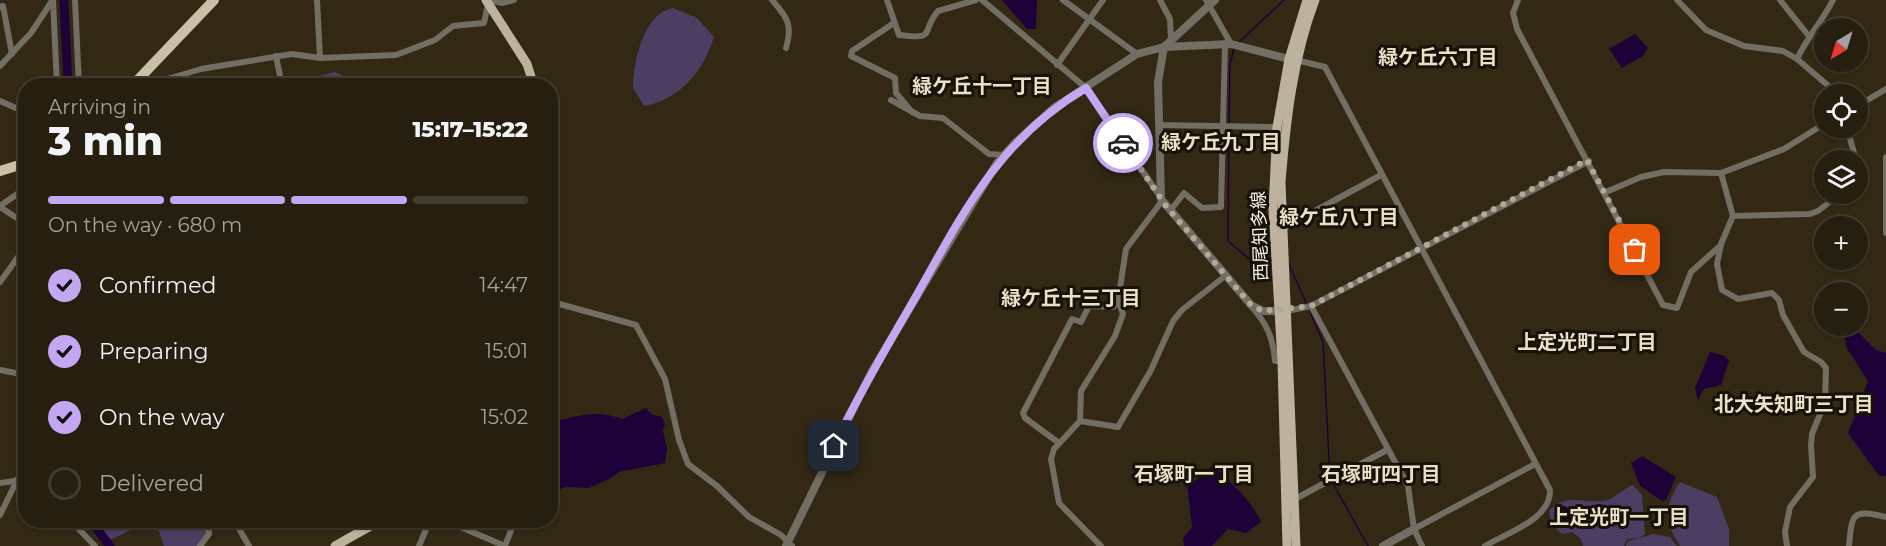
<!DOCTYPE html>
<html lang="en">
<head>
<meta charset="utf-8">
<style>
	body { margin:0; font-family:Montserrat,"Noto Sans JP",sans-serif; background:#322b1d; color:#f1f3f6; height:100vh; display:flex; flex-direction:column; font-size:22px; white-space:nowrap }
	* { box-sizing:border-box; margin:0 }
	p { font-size:20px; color:#a4a29e }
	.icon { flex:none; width:33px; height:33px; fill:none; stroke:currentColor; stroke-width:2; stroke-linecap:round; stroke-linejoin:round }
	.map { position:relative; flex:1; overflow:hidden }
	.sheet { position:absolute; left:18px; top:78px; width:540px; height:450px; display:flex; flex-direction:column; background:#261e0f; border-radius:24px; box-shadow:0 2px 4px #0004,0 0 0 2px #423c2f }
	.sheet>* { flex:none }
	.needle { width:39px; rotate:218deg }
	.fabs { position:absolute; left:1814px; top:18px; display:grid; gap:12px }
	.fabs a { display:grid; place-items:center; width:54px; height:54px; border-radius:50%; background:#261e0f; box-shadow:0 2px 4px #0004,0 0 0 2px #423c2f; font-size:30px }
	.pin { position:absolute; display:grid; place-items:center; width:51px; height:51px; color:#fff; margin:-26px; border-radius:12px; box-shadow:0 3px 9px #0006 }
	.courier { position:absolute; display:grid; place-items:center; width:60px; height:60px; margin:-30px; border:4px solid #c4a7f1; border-radius:50%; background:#fff; color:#222; box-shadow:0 2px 8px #0007 }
	.headline em { font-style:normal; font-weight:800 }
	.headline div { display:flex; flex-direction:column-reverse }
	.headline { display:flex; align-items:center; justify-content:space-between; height:102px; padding:0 30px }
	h1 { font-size:39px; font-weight:800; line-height:45px }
	.bar { display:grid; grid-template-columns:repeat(4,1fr); gap:9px 6px; align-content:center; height:72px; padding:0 30px }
	.bar i { height:8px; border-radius:4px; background:#423c2f }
	.bar .on { background:#c4a7f1 }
	.bar p { grid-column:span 4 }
	ol { padding:0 30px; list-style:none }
	li { display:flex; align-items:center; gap:18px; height:66px }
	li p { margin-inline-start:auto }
	li .icon { padding:6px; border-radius:50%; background:#c4a7f1; color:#111; stroke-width:4 }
	li:last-child { color:#a4a29e }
	li i { width:33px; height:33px; border:3px solid #423c2f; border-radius:50% }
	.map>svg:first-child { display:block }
	.green { fill:#4c3d62 }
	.water { fill:#1e0138 }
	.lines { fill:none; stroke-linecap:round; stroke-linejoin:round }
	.stream { stroke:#1e0138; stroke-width:1.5 }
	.river { stroke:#1e0138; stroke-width:9 }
	.minor { stroke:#726e64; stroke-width:6 }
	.tertiary { stroke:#726e64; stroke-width:8 }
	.primary { stroke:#bcb29d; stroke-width:9 }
	.trunk { stroke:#cac0a8; stroke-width:10 }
	.done { stroke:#b1aa9b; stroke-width:6; stroke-dasharray:0 10.8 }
	.route { stroke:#c4a7f1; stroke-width:8 }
	.labels { text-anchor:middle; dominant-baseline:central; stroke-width:6; stroke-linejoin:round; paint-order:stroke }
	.street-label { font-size:18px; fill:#f6f0e4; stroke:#161209 }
	.neighbourhood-label { font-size:20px; font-weight:bold; fill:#ebdfc6; stroke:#161209 }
</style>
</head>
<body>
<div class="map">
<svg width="1886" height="546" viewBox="0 0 1886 546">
	<rect width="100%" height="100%" fill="#322814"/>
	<!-- green -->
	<g class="green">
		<path d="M673,8L697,18L714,37C703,71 681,99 644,106L633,88C633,63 643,13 673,8Z"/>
		<polygon points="335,72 342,75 343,85 299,85 307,79"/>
		<path d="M1680,482L1717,497L1729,529V546H1680C1664,522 1664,506 1680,482Z"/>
		<path d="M1633,485L1642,495L1645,534L1639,538L1627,539L1624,546H1583L1581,539L1572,532L1562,534L1551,523L1549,511C1563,493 1584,503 1604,501C1615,499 1622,489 1633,485Z"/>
		<polygon points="90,521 208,521 209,533 199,546 164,546 159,531 145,523 108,541"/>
		<polygon points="1654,534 1670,537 1677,546 1626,546 1628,541"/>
	</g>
	<!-- water -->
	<g class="water">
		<polygon points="1002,0 1037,0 1036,29 1027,29"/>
		<polygon points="1635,34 1648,48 1643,56 1622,68 1609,49"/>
		<polygon points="1852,326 1876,350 1886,353 1886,476 1879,476 1848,433 1868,381 1846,347 1845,334"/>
		<path d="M1710,352L1725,356L1729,361L1721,385C1706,391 1705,382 1698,402L1695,388Z"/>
		<path d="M646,408L651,414L662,417L665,424L663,431L667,449L665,463L619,472L611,478L589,488L565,487L556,491L551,423C575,416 597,409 622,419Z"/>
		<polygon points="1642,456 1676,477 1666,500 1662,501 1640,486 1631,463"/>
		<path d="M1212,466C1230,482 1251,499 1261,522L1246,533L1228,529L1212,546H1184L1183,538L1192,527L1187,484L1193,483Z"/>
		<polygon points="1564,506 1586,515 1580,523 1564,522 1559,507"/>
	</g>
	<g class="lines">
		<!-- stream -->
		<g class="stream">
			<polyline points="1239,42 1284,0"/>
			<polyline points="1229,124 1230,64 1234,48"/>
			<polyline points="1229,129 1228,241 1249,259 1271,258"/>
			<polyline points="1288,262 1307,305"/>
			<polyline points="1309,309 1323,342 1330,478"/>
			<polyline points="1332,482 1368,546"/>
		</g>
		<!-- river -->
		<g class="river">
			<polyline points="64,0 68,86"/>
			<polyline points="90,520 110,546"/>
		</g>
		<!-- minor -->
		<g class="minor">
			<polyline points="53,0 57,86"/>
			<polyline points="75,0 79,86"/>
			<polyline points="317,0 320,58"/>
			<polyline points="488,0 502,3 514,0"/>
			<path d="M772,0C787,17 793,24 786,48"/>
			<path d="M887,0L899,35C938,40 920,32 938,11L976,0"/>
			<polyline points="982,0 1086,88 1161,198"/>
			<polyline points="1063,0 1137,54"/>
			<polyline points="1160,0 1170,19 1171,40"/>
			<polyline points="1206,0 1231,44"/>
			<polyline points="1518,0 1513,13 1517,29 1663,305 1677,308 1691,272 1721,245"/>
			<polyline points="1677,0 1706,30 1744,46 1783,51 1797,59 1838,94"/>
			<polyline points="1780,0 1808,35"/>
			<polyline points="0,7 3,6 12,54"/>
			<polyline points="894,23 852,51 851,56 895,78 896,93 912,112"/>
			<polyline points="276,56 282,86"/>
			<path d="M1797,59C1808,36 1822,22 1833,0"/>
			<path d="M1296,60L1325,67L1550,490C1551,520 1506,533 1485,546"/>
			<polyline points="1057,65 1103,0"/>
			<polyline points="0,66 31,33 52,1"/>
			<polyline points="144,86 201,69 292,54 320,58 396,55 435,40 453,26 484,23 488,4"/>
			<polyline points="442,86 448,86"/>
			<polyline points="891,100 920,116 943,118 989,154 1004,155"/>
			<polyline points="0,101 16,108 26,101"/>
			<polyline points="1857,106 1886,89"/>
			<polyline points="1159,125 1277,127"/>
			<polyline points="1847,128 1856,160"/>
			<polyline points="1886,157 1886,233"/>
			<polyline points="1721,173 1733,216 1721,244 1717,264 1722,290 1738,299 1772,293 1779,300 1783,315 1804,352 1821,362 1826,368 1825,402 1812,434 1811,445 1813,477 1790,507 1785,532 1787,546"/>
			<polyline points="1606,192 1641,177 1664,172 1721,173 1784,149 1824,124"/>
			<polyline points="0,206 26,188"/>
			<polyline points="0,207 26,224"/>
			<polyline points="1170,211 1184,193 1202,208 1221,207 1225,45"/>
			<polyline points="1733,216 1810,214 1818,211 1840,194"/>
			<polyline points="1282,229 1381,175"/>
			<polyline points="0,282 26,246"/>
			<polyline points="552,302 636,325 665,379 679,440 688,464 717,486 749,517 781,535 792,546"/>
			<path d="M1251,306C1267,324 1273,337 1275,361H1282"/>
			<polyline points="1311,306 1408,486 1414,529 1422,546"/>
			<polyline points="1287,311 1311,306 1589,161"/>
			<polyline points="0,370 26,375"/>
			<polyline points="26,403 22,470 26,477"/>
			<polyline points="1080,421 1118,427 1151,370 1173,321 1182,310 1225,276"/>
			<polyline points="1059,443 1025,418 1023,413 1072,319 1081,322 1089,306 1113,307 1118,301 1126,249 1162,201"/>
			<polyline points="0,483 15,481"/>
			<polyline points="1293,500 1387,450"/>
			<polyline points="0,515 22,470"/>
			<polyline points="70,520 95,546"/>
			<polyline points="234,520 249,546"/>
			<polyline points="444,520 505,546"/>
			<polyline points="1414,529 1535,464"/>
			<polyline points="200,546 209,534 208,520"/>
			<polyline points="419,546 430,520"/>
			<polyline points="505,546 515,520"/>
			<polyline points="1101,546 1059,503 1051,459 1054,449 1080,421 1081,391 1115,336 1123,314 1118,301"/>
			<path d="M1849,546C1852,513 1852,509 1886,517"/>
		</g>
		<!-- tertiary -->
		<g class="tertiary">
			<polyline points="1282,311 1263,311 1251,305 1161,199 1158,82 1164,47 1231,44 1289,59"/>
			<polyline points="786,546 872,371 997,163 1016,142 1055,107 1137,54 1164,47 1215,0"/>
			<polyline points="1383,546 1414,529"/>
		</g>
		<!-- primary -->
		<g class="primary">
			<polyline points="486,0 527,64 534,86"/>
			<polyline points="550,242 550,315"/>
			<polyline points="335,546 381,520"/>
			<polyline points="1287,546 1282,361 1273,209 1277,127 1289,59 1307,0"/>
			<path d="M1296,546L1281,182C1286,120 1293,58 1315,0"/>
		</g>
		<!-- trunk -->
		<g class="trunk">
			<polyline points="132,86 214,0"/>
			<polyline points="0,171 26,163"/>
		</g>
	</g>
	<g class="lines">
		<!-- done -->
		<polyline class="done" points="1123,143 1166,206 1251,305 1263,311 1311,306 1587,160 1635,250"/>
		<!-- route -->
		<path class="route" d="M834,446C858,395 887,347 915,298C963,213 999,139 1086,88L1123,143"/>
	</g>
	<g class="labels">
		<!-- street labels -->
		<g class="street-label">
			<text transform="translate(1260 236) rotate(-92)">西尾知多線</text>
		</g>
		<!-- neighbourhood labels -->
		<g class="neighbourhood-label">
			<text x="1438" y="57">緑ケ丘六丁目</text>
			<text x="982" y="86">緑ケ丘十一丁目</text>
			<text x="1221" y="142">緑ケ丘九丁目</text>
			<text x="1339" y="217">緑ケ丘八丁目</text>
			<text x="1071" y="298">緑ケ丘十三丁目</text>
			<text x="1587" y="342">上定光町二丁目</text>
			<text x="1794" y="404">北大矢知町三丁目</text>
			<text x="1194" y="474">石塚町一丁目</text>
			<text x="1381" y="474">石塚町四丁目</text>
			<text x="1619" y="517">上定光町一丁目</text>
		</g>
	</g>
</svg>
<div class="fabs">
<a><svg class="needle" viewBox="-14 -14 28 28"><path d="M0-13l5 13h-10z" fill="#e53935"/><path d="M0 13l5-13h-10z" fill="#a4a29e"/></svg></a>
<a><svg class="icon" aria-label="locate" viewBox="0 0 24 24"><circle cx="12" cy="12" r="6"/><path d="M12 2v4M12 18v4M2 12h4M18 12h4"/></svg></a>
<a><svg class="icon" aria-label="layers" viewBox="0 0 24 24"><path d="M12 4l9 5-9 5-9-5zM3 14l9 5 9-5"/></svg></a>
<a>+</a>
<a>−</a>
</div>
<div class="pin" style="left:1635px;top:250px;background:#ea580c"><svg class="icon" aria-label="bag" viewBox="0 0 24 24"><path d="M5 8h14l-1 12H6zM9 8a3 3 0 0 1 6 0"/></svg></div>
<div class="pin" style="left:834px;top:446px;background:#1f2937"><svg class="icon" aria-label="home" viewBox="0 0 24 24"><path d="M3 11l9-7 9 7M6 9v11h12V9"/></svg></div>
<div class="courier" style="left:1123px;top:143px"><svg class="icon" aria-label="car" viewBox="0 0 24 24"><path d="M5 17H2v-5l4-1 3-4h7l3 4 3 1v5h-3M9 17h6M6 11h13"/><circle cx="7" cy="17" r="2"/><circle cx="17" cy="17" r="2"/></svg></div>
<section class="sheet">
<div class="headline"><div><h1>3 min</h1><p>Arriving in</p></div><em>15:17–15:22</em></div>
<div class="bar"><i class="on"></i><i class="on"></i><i class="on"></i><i></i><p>On the way · 680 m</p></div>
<ol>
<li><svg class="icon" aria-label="check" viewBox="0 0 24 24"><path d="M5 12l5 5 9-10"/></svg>Confirmed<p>14:47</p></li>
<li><svg class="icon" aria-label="check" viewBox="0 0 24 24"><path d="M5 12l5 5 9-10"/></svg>Preparing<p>15:01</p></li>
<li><svg class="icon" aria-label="check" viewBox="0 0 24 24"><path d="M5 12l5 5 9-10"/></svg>On the way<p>15:02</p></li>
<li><i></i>Delivered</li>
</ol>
</section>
</div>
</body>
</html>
